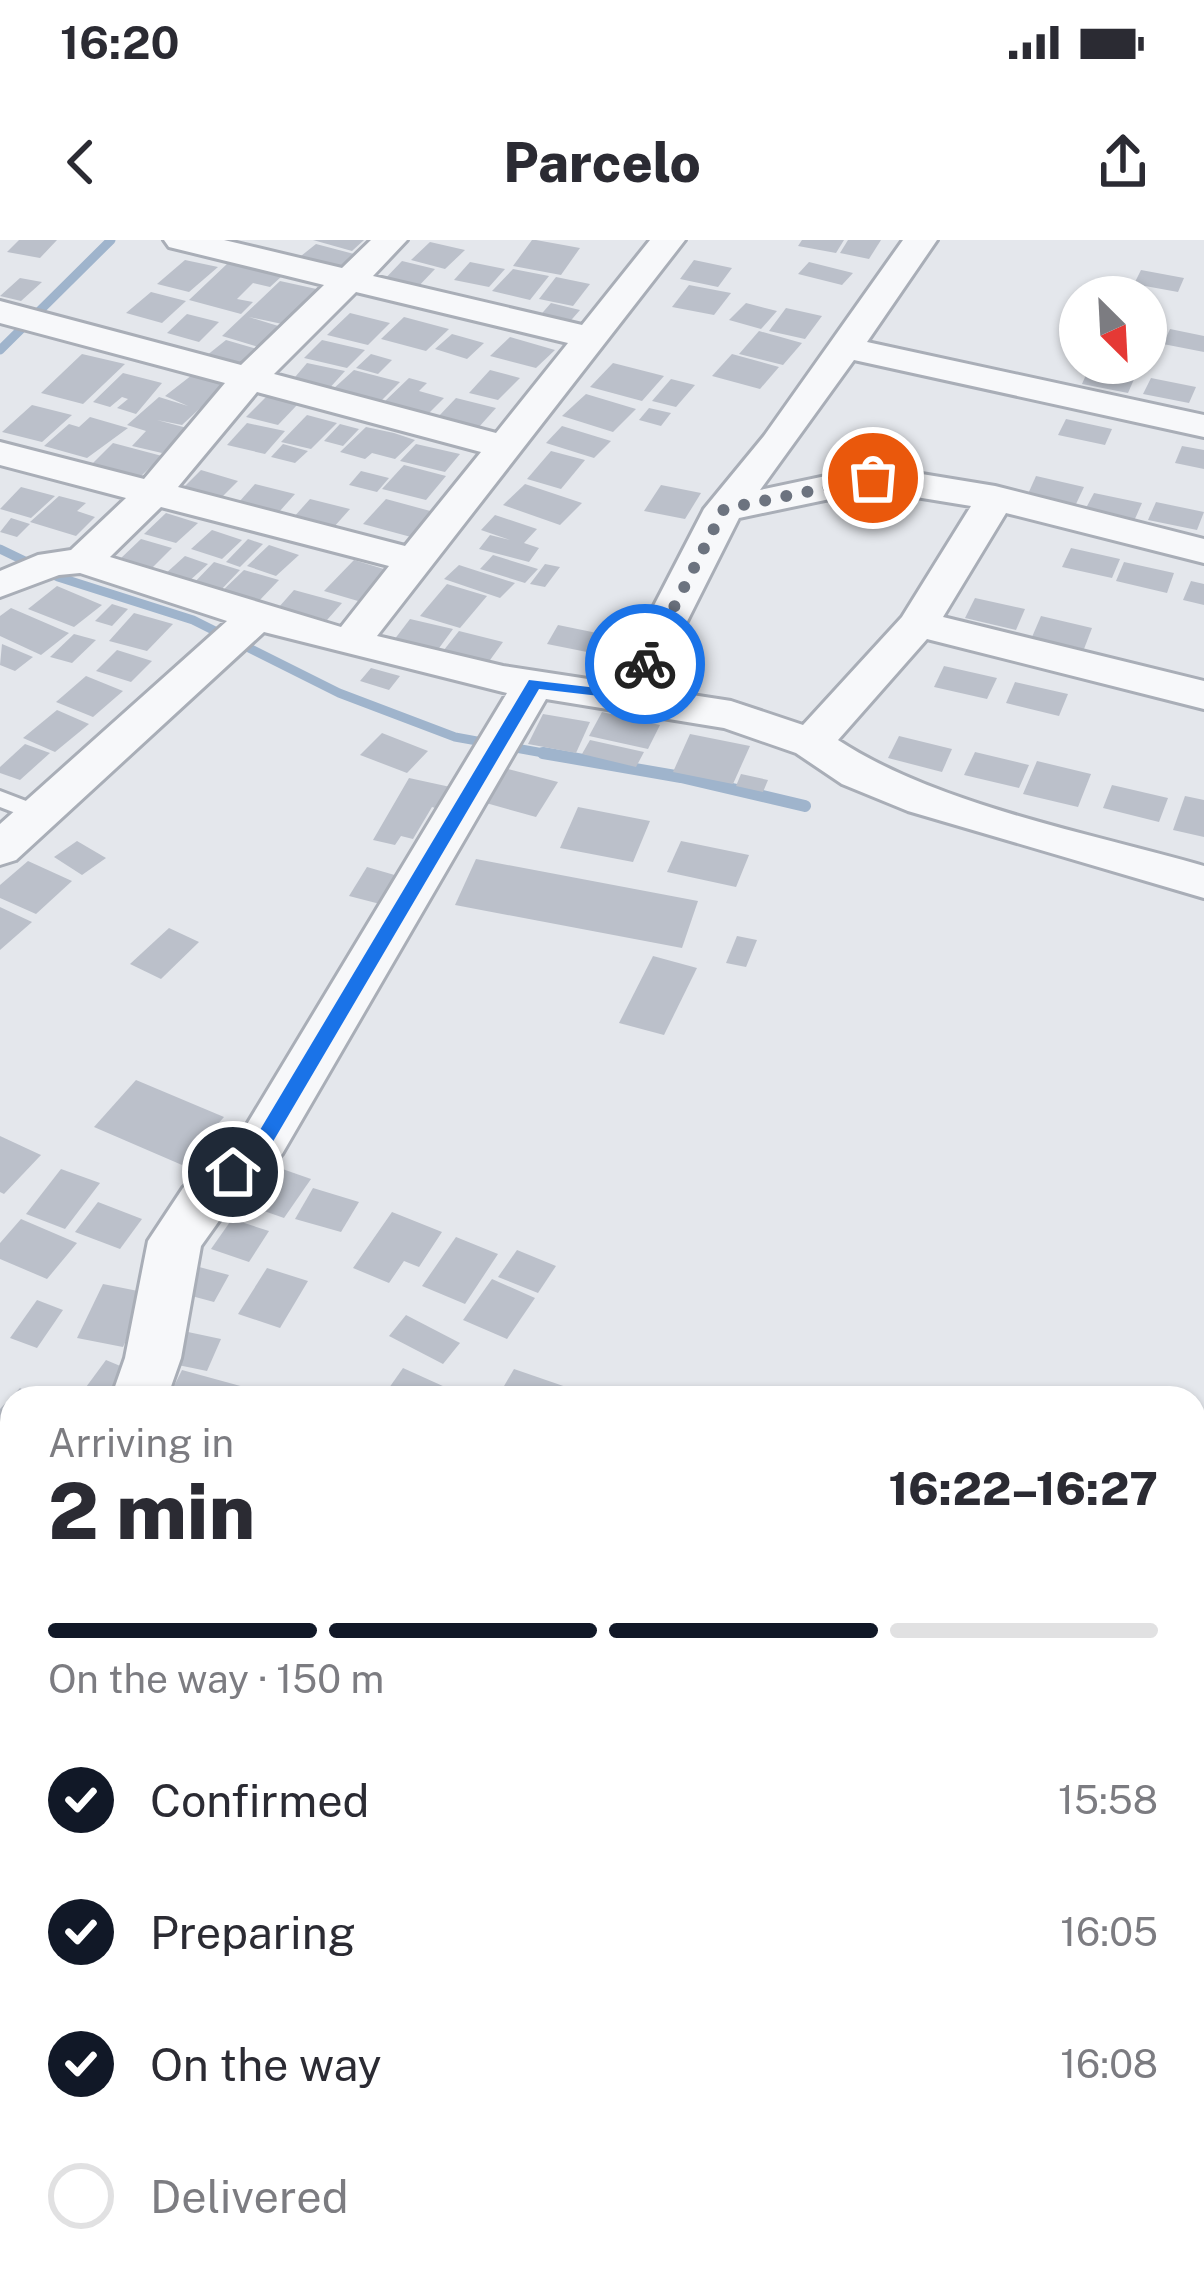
<!DOCTYPE html>
<html lang="en">
<head>
<meta charset="utf-8">
<style>
	body { margin:0; font-family:"Public Sans",sans-serif; background:#f7f7f7; color:#2b2b33; height:100vh; display:flex; flex-direction:column; font-size:45px; white-space:nowrap }
	* { box-sizing:border-box; margin:0 }
	p { font-size:39px; color:#7c7c81 }
	.icon { flex:none; width:66px; height:66px; fill:none; stroke:currentColor; stroke-width:2; stroke-linecap:round; stroke-linejoin:round }
	.map { position:relative; flex:1; overflow:hidden }
	.side { position:absolute; left:0px; top:1146px; width:1206px; height:900px; display:flex; flex-direction:column; background:#fff; border-radius:36px 36px 0 0; box-shadow:0 3px 9px #0004 }
	.side>* { flex:none }
	.needle { width:78px; rotate:156deg }
	.buttons { position:absolute; left:1059px; top:36px; display:grid; gap:24px }
	.buttons a { display:grid; place-items:center; width:108px; height:108px; border-radius:50%; background:#fff; box-shadow:0 3px 9px #0004; font-size:60px }
	.pin { position:absolute; display:grid; place-items:center; width:102px; height:102px; color:#fff; margin:-51px; border:6px solid #fff; border-radius:50%; box-shadow:0 3px 12px #0007 }
	.courier { position:absolute; display:grid; place-items:center; width:120px; height:120px; margin:-60px; border:9px solid #1a73e8; border-radius:50%; background:#fff; color:#222; box-shadow:0 3px 15px #0007 }
	.overview em { font-style:normal; font-weight:800 }
	.overview div { display:flex; flex-direction:column-reverse }
	.overview { display:flex; align-items:center; justify-content:space-between; height:204px; padding:0 48px }
	h1 { font-size:78px; font-weight:800; line-height:90px }
	.bar { display:grid; grid-template-columns:repeat(4,1fr); gap:18px 12px; align-content:center; height:144px; padding:0 48px }
	.bar i { height:15px; border-radius:9px; background:#e1e1e2 }
	.bar .current { background:#111827 }
	.bar p { grid-column:span 4 }
	ol { padding:0 48px; list-style:none }
	li { display:flex; align-items:center; gap:36px; height:132px }
	li p { margin-inline-start:auto }
	li .icon { padding:12px; border-radius:50%; background:#111827; color:#fff; stroke-width:4 }
	li:last-child { color:#7c7c81 }
	li i { width:66px; height:66px; border:6px solid #e1e1e2; border-radius:50% }
	.status { display:flex; justify-content:space-between; align-items:center; height:84px; padding:0 60px; background:#fff; direction:ltr }
	.status svg { height:33px; fill:currentColor }
	header { display:flex; justify-content:space-between; align-items:center; height:156px; padding:0 48px; background:#fff; font-size:54px; font-weight:800 }
	.map>svg:first-child { display:block }
	.lines { fill:none; stroke-linecap:round; stroke-linejoin:round }
	.stream-far1 { stroke:#9fb4cc; stroke-width:9 }
	.stream { stroke:#9fb4cc; stroke-width:12 }
	.building { fill:#bbc0ca }
	.service-casing { stroke:#a9aeb7; stroke-width:6 }
	.minor-casing { stroke:#a9aeb7; stroke-width:6 }
	.service { fill:#f7f8fa; fill-rule:evenodd }
	.minor { fill:#f7f8fa; fill-rule:evenodd }
	.route { fill:#1a73e8 }
	.done { stroke:#6c737f; stroke-width:12; stroke-dasharray:0 21.6 }
</style>
</head>
<body>
<div class="status"><b>16:20</b><svg viewBox="0 0 49 12"><path d="M0 12V9h3v3zM5 12V6h3v6zM10 12V3h3v9zM15 12V0h3v12zM26 1h20v11H26zM47 4h2v5h-2z"/></svg></div>
<header><svg class="icon" aria-label="back" viewBox="0 0 24 24"><path d="M15 5l-7 7 7 7"/></svg>Parcelo<svg class="icon" aria-label="share" viewBox="0 0 24 24"><path d="M12 15V3M7 8l5-5 5 5M5 13v7h14v-7"/></svg></header>
<div class="map">
<svg width="1204" height="2046" viewBox="0 0 1204 2046">
	<rect width="100%" height="100%" fill="#e4e7ec"/>
	<g class="lines">
		<!-- stream-far1 -->
		<g class="stream-far1">
			<polyline points="0,110 111,0"/>
			<polyline points="0,309 58,337 193,380 339,453 455,497 560,516"/>
		</g>
		<!-- stream -->
		<polyline class="stream" points="543,513 681,537 805,566"/>
	</g>
	<!-- building -->
	<g class="building">
		<polygon points="19,0 57,0 40,18 7,12"/>
		<polygon points="313,0 364,0 352,11"/>
		<polygon points="532,0 536,0 580,8 561,35 513,26"/>
		<polygon points="802,0 844,0 836,13 798,6"/>
		<polygon points="848,0 881,0 869,19 840,13"/>
		<polygon points="430,2 465,10 445,29 411,20"/>
		<polygon points="316,4 354,14 334,31 296,20"/>
		<polygon points="185,20 218,27 189,52 157,44"/>
		<polygon points="694,20 732,28 718,47 680,39"/>
		<polygon points="402,21 435,29 415,50 381,43"/>
		<polygon points="470,22 505,29 489,47 454,40"/>
		<polygon points="809,22 853,33 842,45 798,34"/>
		<polygon points="228,23 265,31 282,36 270,47 253,43 237,59 253,62 241,74 189,60"/>
		<polygon points="513,29 549,36 530,60 492,51"/>
		<polygon points="1141,30 1184,38 1178,52 1134,44"/>
		<polygon points="556,37 590,44 573,66 539,59"/>
		<polygon points="20,38 42,42 21,61 0,56"/>
		<polygon points="280,41 321,50 287,85 249,77 288,89 265,109 222,96"/>
		<polygon points="689,45 731,53 714,75 672,67"/>
		<polygon points="151,52 186,61 162,83 126,73"/>
		<polygon points="551,63 580,70 566,86 537,79"/>
		<polygon points="746,63 777,71 761,89 729,80"/>
		<polygon points="786,68 822,76 805,99 769,91"/>
		<polygon points="350,73 390,83 368,105 327,95"/>
		<polygon points="187,74 219,82 199,102 167,93"/>
		<polygon points="404,77 449,89 426,111 381,99"/>
		<polygon points="1170,89 1204,96 1204,112 1163,104"/>
		<polygon points="759,91 802,103 783,125 739,114"/>
		<polygon points="452,94 484,103 467,119 435,109"/>
		<polygon points="510,97 555,110 536,128 490,116"/>
		<polygon points="226,100 260,110 240,127 206,116"/>
		<polygon points="322,100 365,110 347,128 304,118"/>
		<polygon points="82,114 125,124 83,164 41,153"/>
		<polygon points="371,114 392,120 378,134 356,128"/>
		<polygon points="732,114 779,127 760,149 712,136"/>
		<polygon points="307,123 345,131 327,151 290,143"/>
		<polygon points="613,123 664,136 642,161 590,147"/>
		<polygon points="1089,128 1135,137 1128,153 1082,144"/>
		<polygon points="354,130 400,142 379,163 332,150"/>
		<polygon points="490,130 520,138 498,160 469,153"/>
		<polygon points="123,133 162,143 136,174 117,168 128,159 122,157 110,167 93,162"/>
		<polygon points="192,135 225,145 182,185 157,180 187,188 162,213 132,206 146,191 127,185 159,157 188,166 165,156"/>
		<polygon points="409,138 427,143 419,151 444,158 428,174 384,162"/>
		<polygon points="1151,138 1196,147 1189,163 1143,154"/>
		<polygon points="671,139 695,145 676,167 652,161"/>
		<polygon points="586,154 636,169 613,192 562,176"/>
		<polygon points="266,157 298,164 278,185 246,177"/>
		<polygon points="456,158 496,168 478,188 438,177"/>
		<polygon points="32,165 72,175 42,202 2,192"/>
		<polygon points="649,168 671,173 661,186 639,180"/>
		<polygon points="307,175 337,183 311,209 281,202"/>
		<polygon points="90,177 128,188 87,218 44,206 69,184 79,187"/>
		<polygon points="1066,179 1112,189 1105,205 1058,195"/>
		<polygon points="247,183 285,191 265,214 227,205"/>
		<polygon points="340,184 359,189 343,206 324,201"/>
		<polygon points="562,186 611,201 594,218 546,203"/>
		<polygon points="366,187 394,193 415,200 395,219 372,213 365,219 340,212"/>
		<polygon points="113,203 162,216 140,237 92,224"/>
		<polygon points="283,204 308,211 295,223 271,217"/>
		<polygon points="416,204 460,214 445,232 400,221"/>
		<polygon points="1182,206 1204,210 1204,229 1175,223"/>
		<polygon points="551,211 585,220 561,249 527,239"/>
		<polygon points="404,225 446,236 426,260 382,249"/>
		<polygon points="201,230 238,241 218,261 180,251"/>
		<polygon points="361,231 389,238 377,252 349,245"/>
		<polygon points="1036,236 1084,247 1076,264 1028,254"/>
		<polygon points="255,244 295,254 279,272 239,262"/>
		<polygon points="525,244 582,263 560,285 503,265"/>
		<polygon points="661,245 701,253 685,279 644,271"/>
		<polygon points="21,247 55,256 31,278 0,269"/>
		<polygon points="1094,253 1142,263 1134,281 1085,270"/>
		<polygon points="59,256 86,263 77,271 95,277 76,296 30,282"/>
		<polygon points="310,259 350,269 333,288 293,278"/>
		<polygon points="386,259 434,272 411,297 363,284"/>
		<polygon points="1156,262 1204,272 1197,290 1148,280"/>
		<polygon points="166,273 198,283 176,303 144,294"/>
		<polygon points="495,275 537,289 524,303 539,308 529,322 479,309 490,295 510,300 481,290"/>
		<polygon points="11,278 30,284 17,297 0,292"/>
		<polygon points="212,290 242,300 222,319 191,309"/>
		<polygon points="141,299 172,308 151,329 119,320"/>
		<polygon points="248,299 263,304 240,327 226,322"/>
		<polygon points="269,305 299,315 276,336 247,326"/>
		<polygon points="1071,308 1120,319 1112,338 1062,327"/>
		<polygon points="493,315 538,329 525,343 480,329"/>
		<polygon points="185,316 208,324 187,343 164,335"/>
		<polygon points="354,320 387,330 358,361 324,351"/>
		<polygon points="214,322 240,330 219,352 193,344"/>
		<polygon points="1124,322 1174,333 1167,353 1116,341"/>
		<polygon points="545,324 560,327 545,347 530,344"/>
		<polygon points="459,325 515,343 500,358 444,339"/>
		<polygon points="244,330 279,340 257,363 221,352"/>
		<polygon points="1191,341 1204,344 1204,365 1183,360"/>
		<polygon points="447,344 487,356 460,388 420,376"/>
		<polygon points="57,346 102,365 74,387 28,369"/>
		<polygon points="294,350 342,363 327,380 279,367"/>
		<polygon points="975,358 1025,369 1016,390 965,378"/>
		<polygon points="112,364 128,369 112,386 95,381"/>
		<polygon points="11,368 69,393 41,415 0,396 0,376"/>
		<polygon points="630,368 657,375 645,392 617,385"/>
		<polygon points="134,373 173,384 147,411 109,401"/>
		<polygon points="1041,376 1092,388 1084,409 1032,397"/>
		<polygon points="410,379 453,389 434,415 391,404"/>
		<polygon points="558,385 597,393 587,412 547,404"/>
		<polygon points="459,391 503,402 485,427 440,415"/>
		<polygon points="601,392 619,395 604,427 585,424"/>
		<polygon points="74,394 96,400 72,423 50,417"/>
		<polygon points="2,404 33,417 15,431 0,425"/>
		<polygon points="117,410 152,421 131,442 96,431"/>
		<polygon points="944,426 997,438 987,459 934,447"/>
		<polygon points="371,428 400,436 389,450 360,441"/>
		<polygon points="86,436 123,451 93,477 56,462"/>
		<polygon points="1015,442 1068,454 1059,476 1006,463"/>
		<polygon points="57,470 89,484 55,512 23,498"/>
		<polygon points="602,472 660,485 648,509 589,496"/>
		<polygon points="543,474 590,482 576,513 528,504"/>
		<polygon points="382,493 428,511 407,533 360,515"/>
		<polygon points="690,494 750,506 733,544 673,532"/>
		<polygon points="899,496 952,509 942,532 888,518"/>
		<polygon points="590,500 644,512 636,527 582,514"/>
		<polygon points="25,504 50,513 20,540 0,533 0,527"/>
		<polygon points="975,512 1029,525 1019,548 964,535"/>
		<polygon points="1037,521 1091,534 1078,567 1023,554"/>
		<polygon points="508,529 558,542 536,577 486,563"/>
		<polygon points="741,534 768,540 763,552 736,546"/>
		<polygon points="409,538 455,548 442,570 432,567 413,599 401,596 395,605 373,600"/>
		<polygon points="1112,545 1168,558 1159,582 1103,568"/>
		<polygon points="1185,556 1204,560 1204,597 1173,590"/>
		<polygon points="578,567 650,581 633,622 560,608"/>
		<polygon points="77,601 106,618 82,635 54,617"/>
		<polygon points="681,601 749,615 736,647 667,632"/>
		<polygon points="476,619 698,661 682,708 455,665"/>
		<polygon points="28,621 72,641 36,674 0,658 0,645"/>
		<polygon points="367,627 398,636 380,664 349,656"/>
		<polygon points="0,667 32,682 0,710"/>
		<polygon points="169,688 199,702 161,739 130,724"/>
		<polygon points="737,696 757,700 746,727 726,723"/>
		<polygon points="653,716 697,728 664,795 619,783"/>
		<polygon points="136,840 224,877 182,925 94,887"/>
		<polygon points="0,896 41,915 4,954 0,952"/>
		<polygon points="271,925 311,939 284,978 244,964"/>
		<polygon points="61,929 100,943 65,989 26,974"/>
		<polygon points="313,948 359,962 341,992 295,979"/>
		<polygon points="98,962 142,979 120,1009 75,992"/>
		<polygon points="392,972 442,992 419,1027 404,1021 389,1043 353,1028"/>
		<polygon points="21,979 77,1003 47,1039 0,1019 0,1003"/>
		<polygon points="232,979 269,991 249,1022 211,1009"/>
		<polygon points="456,997 498,1014 465,1064 422,1046"/>
		<polygon points="517,1010 556,1026 538,1053 498,1037"/>
		<polygon points="188,1024 229,1035 214,1062 173,1051"/>
		<polygon points="267,1028 308,1041 280,1088 238,1074"/>
		<polygon points="492,1039 535,1058 507,1099 463,1080"/>
		<polygon points="103,1044 148,1053 123,1107 77,1098"/>
		<polygon points="37,1060 63,1070 37,1108 10,1098"/>
		<polygon points="406,1075 460,1103 443,1124 389,1096"/>
		<polygon points="188,1092 221,1099 207,1131 173,1124"/>
		<polygon points="106,1120 137,1133 118,1158 78,1158"/>
		<polygon points="403,1128 445,1147 437,1158 382,1158"/>
		<polygon points="514,1129 572,1149 567,1158 497,1158"/>
		<polygon points="182,1130 266,1153 263,1158 168,1158"/>
		<polygon points="20,1148 36,1158 12,1158 12,1206 0,1198 0,1169"/>
		<polygon points="0,1296 12,1300 12,1352 0,1348"/>
		<polygon points="12,1582 12,1624 0,1619 0,1603"/>
		<polygon points="12,1734 12,1820 0,1833 0,1746"/>
		<polygon points="422,2034 507,2034 504,2046 419,2046"/>
		<polygon points="698,2034 765,2034 771,2039 767,2046 691,2046"/>
	</g>
	<g class="lines">
		<!-- service casing -->
		<g class="service-casing">
			<polygon id="service" points="0,551 47,569 50,574 39,582 0,567"/>
		</g>
		<!-- minor casing -->
		<g class="minor-casing">
			<g id="minor">
				<path d="M164,0H224L342,28L371,0H407L373,36L582,85L650,0H685L377,396L503,426L614,443L704,269L764,196L903,0H937L867,102L1204,175V197L854,120L760,250L873,226L995,246L1204,299V323L1006,273L943,377L1204,441V469L927,399L838,500C937,565 1089,593 1204,626V658L908,571L842,544L796,513L724,488L546,459L282,914L221,978L201,1006L181,1118L167,1158H111L125,1118L148,1001L183,948L246,886L507,453L264,392L16,620L0,625V584L227,381L80,333L59,335L0,357V331L38,315L71,310L126,258L0,225V202L144,239L225,143L0,83V61L241,125L324,45L169,7ZM356,52L568,103L496,193L274,134ZM257,152L481,212L405,306L178,247ZM873,250L971,266L902,377L803,485L731,461L653,449L739,278ZM161,267L389,326L341,387L110,317Z"/>
				<polygon points="12,1382 12,1457 0,1461 0,1386"/>
				<polygon points="0,1971 12,1976 12,2034 47,2034 42,2046 0,2046"/>
			</g>
		</g>
		<!-- service -->
		<use href="#service" class="service"/>
		<!-- minor -->
		<use href="#minor" class="minor"/>
	</g>
	<!-- route -->
	<polygon class="route" points="645,419 653,424 634,460 539,449 271,905 239,937 226,937 226,926 257,895 529,440 623,451 640,420"/>
	<g class="lines">
		<!-- done -->
		<polyline class="done" points="645,424 724,269 873,238"/>
	</g>
</svg>
<div class="buttons">
<a><svg class="needle" viewBox="-14 -14 28 28"><path d="M0-13l5 13h-10z" fill="#e53935"/><path d="M0 13l5-13h-10z" fill="#7c7c81"/></svg></a>
</div>
<div class="pin" style="left:873px;top:238px;background:#ea580c"><svg class="icon" aria-label="bag" viewBox="0 0 24 24"><path d="M5 8h14l-1 12H6zM9 8a3 3 0 0 1 6 0"/></svg></div>
<div class="pin" style="left:233px;top:932px;background:#1f2937"><svg class="icon" aria-label="home" viewBox="0 0 24 24"><path d="M3 11l9-7 9 7M6 9v11h12V9"/></svg></div>
<div class="courier" style="left:645px;top:424px"><svg class="icon" aria-label="bike" viewBox="0 0 24 24"><circle cx="6" cy="16" r="4"/><circle cx="18" cy="16" r="4"/><path d="M6 16l4-8h5l3 8M10 8l3 8H6M13 5h3"/></svg></div>
<section class="side">
<div class="overview"><div><h1>2 min</h1><p>Arriving in</p></div><em>16:22–16:27</em></div>
<div class="bar"><i class="current"></i><i class="current"></i><i class="current"></i><i></i><p>On the way · 150 m</p></div>
<ol>
<li><svg class="icon" aria-label="check" viewBox="0 0 24 24"><path d="M5 12l5 5 9-10"/></svg>Confirmed<p>15:58</p></li>
<li><svg class="icon" aria-label="check" viewBox="0 0 24 24"><path d="M5 12l5 5 9-10"/></svg>Preparing<p>16:05</p></li>
<li><svg class="icon" aria-label="check" viewBox="0 0 24 24"><path d="M5 12l5 5 9-10"/></svg>On the way<p>16:08</p></li>
<li><i></i>Delivered</li>
</ol>
</section>
</div>
</body>
</html>
